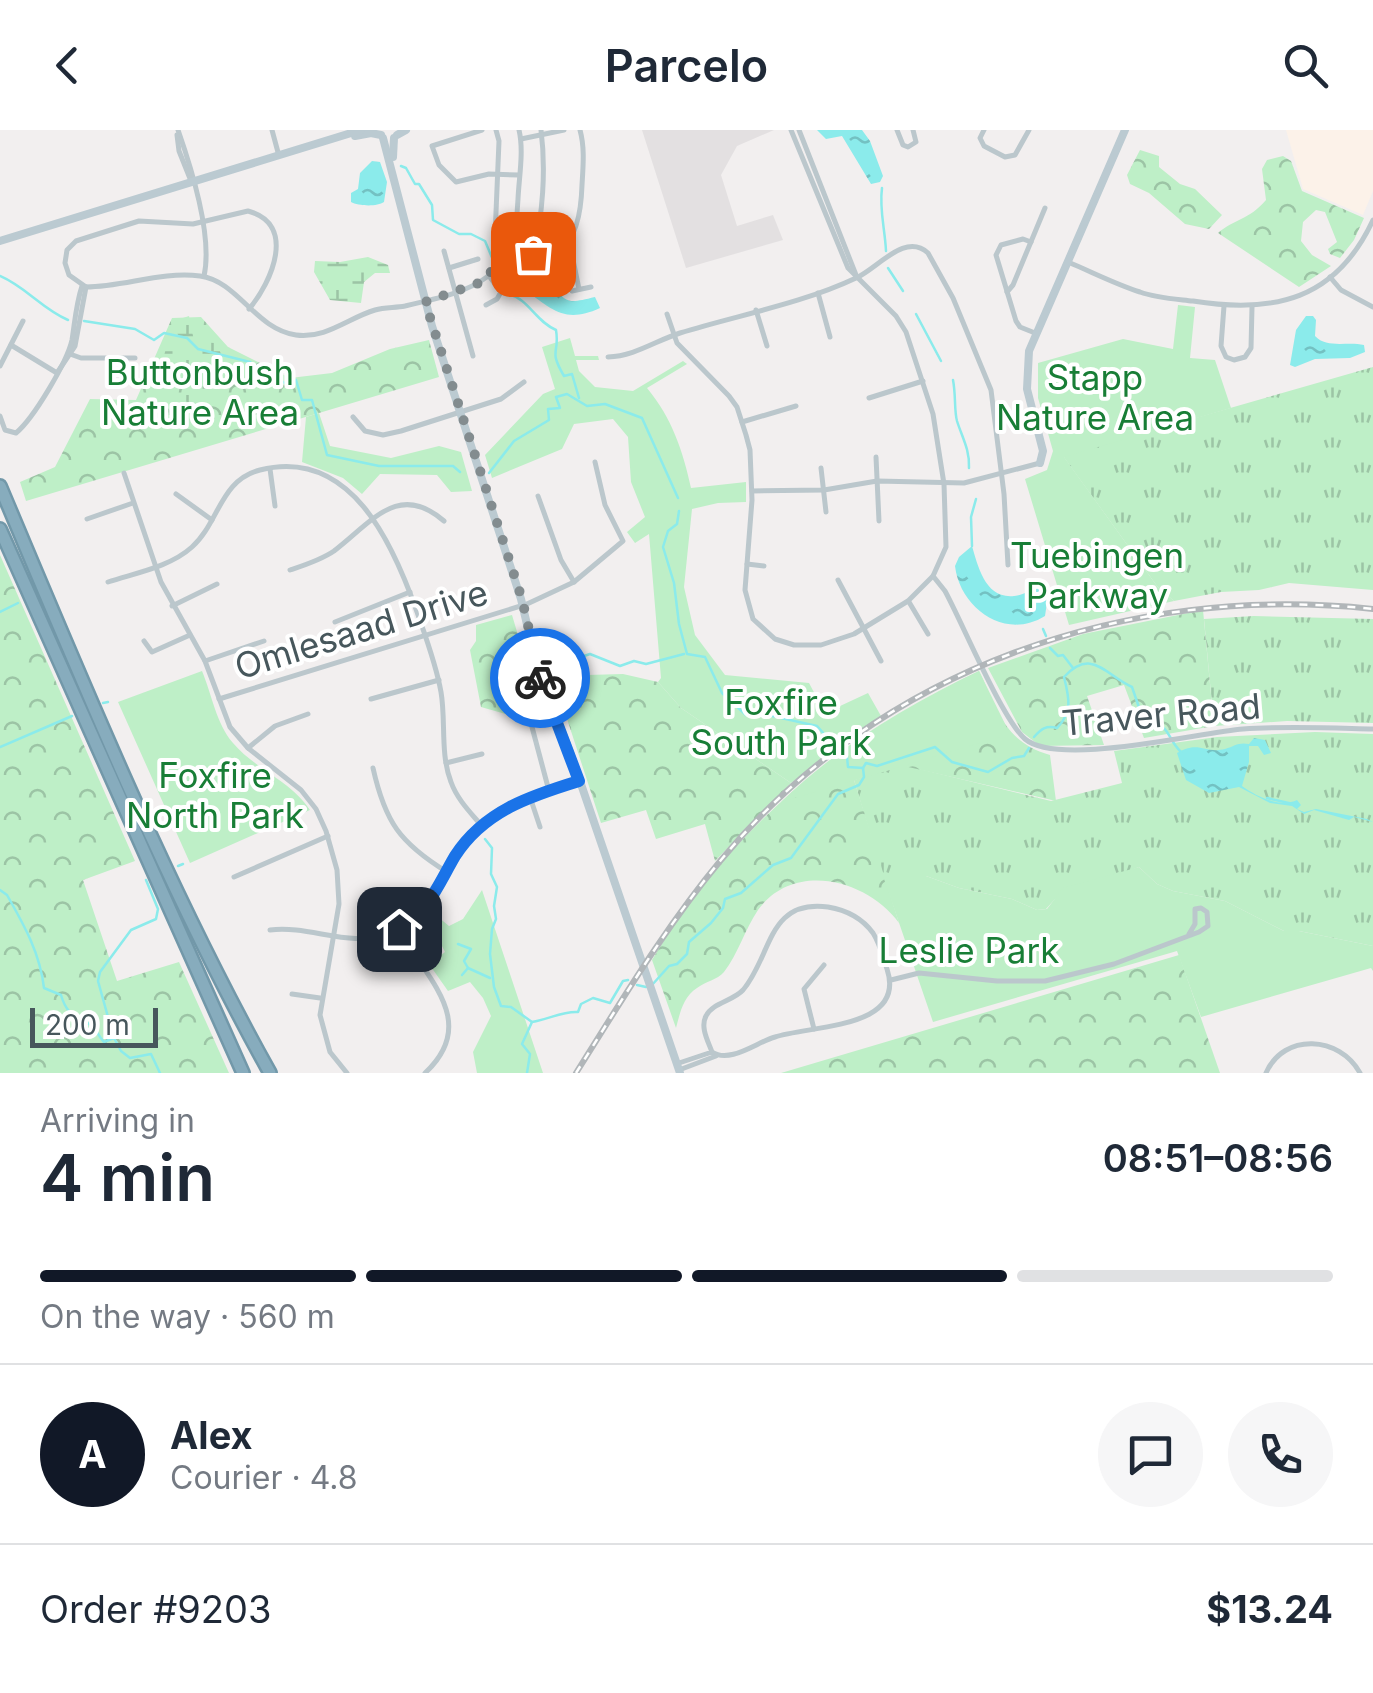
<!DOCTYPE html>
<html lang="en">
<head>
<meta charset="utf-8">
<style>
	body { margin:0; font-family:Inter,sans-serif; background:#f6f6f7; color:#1f2937; height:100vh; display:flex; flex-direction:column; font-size:38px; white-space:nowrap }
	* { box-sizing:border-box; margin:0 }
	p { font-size:32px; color:#747a83 }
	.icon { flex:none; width:55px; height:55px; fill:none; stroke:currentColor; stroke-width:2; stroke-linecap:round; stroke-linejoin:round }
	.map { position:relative; height:943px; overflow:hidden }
	.details { display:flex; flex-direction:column; background:#fff; flex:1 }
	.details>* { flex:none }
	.scale { position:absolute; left:30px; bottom:25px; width:128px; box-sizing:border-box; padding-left:10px; border:5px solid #47575c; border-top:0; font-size:28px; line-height:35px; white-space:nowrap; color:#47575c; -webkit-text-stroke:8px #fff; paint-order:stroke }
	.pin { position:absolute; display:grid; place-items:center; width:85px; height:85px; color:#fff; margin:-42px; border-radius:20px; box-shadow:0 5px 15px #0006 }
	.courier { position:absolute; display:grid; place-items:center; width:100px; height:100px; margin:-50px; border:8px solid #1a73e8; border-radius:50%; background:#fff; color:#222; box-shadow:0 2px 12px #0007 }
	.headline em { font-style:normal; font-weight:600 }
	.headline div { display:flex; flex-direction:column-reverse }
	.headline { display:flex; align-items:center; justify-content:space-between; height:170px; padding:0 40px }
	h1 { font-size:65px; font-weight:600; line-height:75px }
	.bar { display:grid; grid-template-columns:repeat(4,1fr); gap:15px 10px; align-content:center; height:120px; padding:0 40px }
	.bar i { height:12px; border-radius:8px; background:#e0e1e3 }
	.bar .selected { background:#111827 }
	.bar p { grid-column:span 4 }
	.line { display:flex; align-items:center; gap:25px; padding:0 40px; border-top:2px solid #e0e1e3 }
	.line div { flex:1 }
	.round { display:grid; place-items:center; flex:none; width:105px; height:105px; border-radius:52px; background:#f6f6f7 }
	header { display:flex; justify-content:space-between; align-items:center; height:130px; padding:0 40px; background:#fff; font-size:45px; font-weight:600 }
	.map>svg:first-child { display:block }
	.commercial { fill:#fcf2e9 }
	.education { fill:#e3e0e1 }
	.grass { fill:url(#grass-tufts) }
	.forest { fill:url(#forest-crowns) }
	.wetland { fill:url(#wetland-marsh) }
	.park { fill:#beefc7 }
	.water { fill:url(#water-ripples) }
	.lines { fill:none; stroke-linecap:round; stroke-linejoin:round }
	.stream { stroke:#8bebeb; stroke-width:2.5 }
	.highway-casing { stroke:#7298a9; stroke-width:16 }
	.street { stroke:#bbc7cc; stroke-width:5 }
	.secondary { stroke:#bbcad1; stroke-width:8 }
	.highway { stroke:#87acbd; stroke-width:11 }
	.rail-casing { stroke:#b1b6b9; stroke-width:6 }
	.rail { stroke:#fff; stroke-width:2.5; stroke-dasharray:8; stroke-linecap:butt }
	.done { stroke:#838c8f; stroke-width:10; stroke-dasharray:0 18 }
	.route { stroke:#1a73e8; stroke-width:12 }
	.labels { text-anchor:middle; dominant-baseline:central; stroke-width:8; stroke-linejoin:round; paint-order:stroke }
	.park-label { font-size:35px; fill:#187e36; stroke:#fff }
	.street-label { font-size:35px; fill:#47575c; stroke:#fff }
</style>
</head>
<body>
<header><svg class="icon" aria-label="back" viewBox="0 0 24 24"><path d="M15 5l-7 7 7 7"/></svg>Parcelo<svg class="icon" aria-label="search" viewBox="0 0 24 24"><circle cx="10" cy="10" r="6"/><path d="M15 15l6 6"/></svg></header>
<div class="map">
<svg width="1373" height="943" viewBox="0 0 1373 943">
	<defs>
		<pattern id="grass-tufts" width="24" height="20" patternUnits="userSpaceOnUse" patternTransform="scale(2.5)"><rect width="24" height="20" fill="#beefc7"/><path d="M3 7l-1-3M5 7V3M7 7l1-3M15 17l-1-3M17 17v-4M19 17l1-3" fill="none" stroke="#9cc4a5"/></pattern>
		<pattern id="forest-crowns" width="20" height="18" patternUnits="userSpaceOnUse" patternTransform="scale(2.5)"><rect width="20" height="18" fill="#beefc7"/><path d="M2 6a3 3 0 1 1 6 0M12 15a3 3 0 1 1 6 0" fill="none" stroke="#9cc4a5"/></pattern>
		<pattern id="wetland-marsh" width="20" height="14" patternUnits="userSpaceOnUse" patternTransform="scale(2.5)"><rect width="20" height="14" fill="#beefc7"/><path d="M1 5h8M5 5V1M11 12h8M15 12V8" fill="none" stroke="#9cc4a5"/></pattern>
		<pattern id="water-ripples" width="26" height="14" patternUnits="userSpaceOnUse" patternTransform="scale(2.5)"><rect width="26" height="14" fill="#8bebeb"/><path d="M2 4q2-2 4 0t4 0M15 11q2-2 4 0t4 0" fill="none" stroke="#73c1c2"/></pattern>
	</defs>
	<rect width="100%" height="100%" fill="#f2efef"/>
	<!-- commercial -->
	<polygon class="commercial" points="1286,0 1373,0 1373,61 1363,85 1303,59"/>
	<!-- education -->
	<polygon class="education" points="642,0 774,0 737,16 721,45 737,96 773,85 783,110 686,138"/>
	<!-- grass -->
	<g class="grass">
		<polygon points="1373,237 1373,460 1289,453 1259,460 1221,462 1174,471 1157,456 1063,326"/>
		<polygon points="1254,486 1373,489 1373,593 1287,591 1214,596 1204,489"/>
		<polygon points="1315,602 1373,604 1373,816 1299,801 1284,801 1225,771 1173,761 1157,754 1139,737 1055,769 1046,779 1037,780 1012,769 959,758 926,746 883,746 854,650 903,635 1051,671 1122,653 1114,621 1217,607"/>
	</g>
	<!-- forest -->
	<g class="forest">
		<polygon points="1140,20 1159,26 1159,37 1180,54 1195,59 1222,85 1209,99 1185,94 1149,63 1130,54 1127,45"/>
		<path d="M1283,26L1291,31L1302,61L1364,88L1354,110L1340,128L1330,124L1328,119L1337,112L1325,82L1316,80L1303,92L1301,111L1312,125L1331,136L1299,157L1218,103C1234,89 1249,90 1266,70L1262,39L1267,30Z"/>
		<polygon points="201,187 228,217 290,248 332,243 390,219 429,210 439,247 26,371 20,352 55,337 90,269 136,270 172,188"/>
		<polygon points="0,425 135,731 83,750 117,851 179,832 229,943 0,943"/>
		<polygon points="1203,480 1214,596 1144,608 1124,555 1087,566 1104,615 1040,616 1022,602 988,538 1083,504"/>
		<polygon points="512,485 538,572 509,585 481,577 470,520 476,511 476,495"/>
		<path d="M979,541C998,580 1004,612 1050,625L1056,671L904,636L854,650L899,793C868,750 794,730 758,780C745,799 738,824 724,842C717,850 706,851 697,858C683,867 680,883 676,898L652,830C730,697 843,608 979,541Z"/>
		<polygon points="623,544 658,552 681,578 791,653 715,731 705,694 656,709 646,680 601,693 555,552 587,545"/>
		<polygon points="1179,825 1220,943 781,943"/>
	</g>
	<!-- wetland -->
	<g class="wetland">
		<polygon points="368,127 388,135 390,143 375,143 364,152 361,173 330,170 314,142 315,131 340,132"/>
		<path d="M189,186L194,211L215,213C230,232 219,248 203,262V272L194,274L184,271L186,256L178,242L181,238L164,226L166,218L179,213L180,207L175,202L183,188Z"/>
	</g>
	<!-- park -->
	<g class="park">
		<polygon points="1178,175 1195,177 1190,228 1215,230 1231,278 1064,327 1157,456 1174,471 1069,495 1025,349 1047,340 1053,321 1038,268 1038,233 1123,209 1173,219"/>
		<path d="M570,208L575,226H598L599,230H576L579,241L595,257L633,261L683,231L687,234L647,258C672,288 683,321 691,358L746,352V372L718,373L692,379L684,457L695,505L725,545L809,553L825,583L868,563L881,586L791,653L681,578L658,552L661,548L649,404L635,413L627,402L645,387L631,352L628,307L613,289L574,294L562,319L492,348L485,325L543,264L555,259L542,217Z"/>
		<polygon points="319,283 330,316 391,328 439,316 461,322 472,361 451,362 437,345 380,344 362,364 343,348 302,332 306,287"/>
		<path d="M202,541C212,565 216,593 233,613C256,640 290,650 310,680L190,733L118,572Z"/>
		<path d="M979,541L1010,604L781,672C839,616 907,575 979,541Z"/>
		<polygon points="1139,737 1157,754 1173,761 1225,771 1284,801 1299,801 1373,816 1373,841 1371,838 1201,887 1177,821 933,892 883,746 926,746 959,758 1012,769 1037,780 1047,779 1063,758"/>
		<polygon points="482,760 543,943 477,943 473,922 491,886 483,868 470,852 448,861 429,834 445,822 436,804 441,799 429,787 432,782 449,796 463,789"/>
	</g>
	<!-- water -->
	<g class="water">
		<polygon points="817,0 862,0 870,11 883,46 880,52 871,54 842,6 826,9"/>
		<path d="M372,31L380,32L387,52L384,72C377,77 358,76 351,72V63L358,59L360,43Z"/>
		<path d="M550,148C565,174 566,174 595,167L600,178C565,194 553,180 525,160L530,149Z"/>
		<path d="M1306,186H1313L1316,190L1315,206C1327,219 1348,211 1364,215L1365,222L1350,228L1315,229L1295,237L1290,235L1296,200Z"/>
		<path d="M972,416C978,436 985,469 1014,466C1025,465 1033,458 1044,457L1048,466L1045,486C1005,511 960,478 955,436L959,427Z"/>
		<path d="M1254,608L1265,610L1271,623L1264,625L1258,616H1249V632L1242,656C1257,667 1281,678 1297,670L1301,675L1297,679L1304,682L1316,679L1367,689L1373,692L1354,687L1349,690L1314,680L1304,684L1292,676L1270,673L1239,657L1209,663L1186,650L1177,623C1199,610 1205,624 1225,619C1235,616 1238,612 1249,614Z"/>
	</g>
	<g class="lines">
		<!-- stream -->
		<g class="stream">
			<polyline points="401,36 406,38 415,54 419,54 432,75 433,90 459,104 471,104 485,111 493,130"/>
			<path d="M882,58C879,79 885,99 886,121"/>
			<path d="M502,138L508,164C529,169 535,191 556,200C560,224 548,219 564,246L572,244L579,268"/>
			<polyline points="888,138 903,161"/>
			<path d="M0,146C26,157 42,179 68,190"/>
			<polyline points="916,184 941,231"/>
			<polyline points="84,191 135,199 154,210 164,203 187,208 198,219 250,232 257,239 285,253 296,250 302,270 312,270 327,325 379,336 453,336 460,342"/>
			<path d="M953,250C956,265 954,280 957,291C962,307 970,320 969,338"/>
			<polyline points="489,343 514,311 549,290 548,279 560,278 556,267 567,264 587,276 605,274 642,288 678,368"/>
			<polyline points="679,381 677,394 668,401 663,417 674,453 679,494 687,524 705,527 722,563 746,585 759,583 817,596 834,615"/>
			<polyline points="972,416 971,387 976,369"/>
			<polyline points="0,482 18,473"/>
			<polyline points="1043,499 1046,506"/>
			<polyline points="1050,518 1058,526 1063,525 1073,538"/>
			<polyline points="551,537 590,524 620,536 634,531 646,534 684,524"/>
			<polyline points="103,573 108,572"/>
			<path d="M1034,607C1041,599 1046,595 1057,598C1073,582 1069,567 1064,547C1092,517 1105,545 1132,557L1144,592C1172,593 1165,607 1181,622"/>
			<polyline points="0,617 72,586"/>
			<polyline points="841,622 847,627 848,637 863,638 866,633 877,636 935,617 952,632 988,642 1012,628 1024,626 1029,618"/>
			<polyline points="1267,668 1293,674"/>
			<polyline points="485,709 492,718 491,744 497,757 494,776 496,789 492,799 490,824 494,857 501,876 511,877 532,892"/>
			<polyline points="178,736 183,734"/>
			<path d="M0,760L7,765C24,795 40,823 44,858L61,865C68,889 78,884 93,897C97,901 99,907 104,912L114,908L121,921L130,928L151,924L160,943"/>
			<polyline points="458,814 471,819 464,831 468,838"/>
			<polyline points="462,845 468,838 490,848"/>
			<polyline points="637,855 646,857"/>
			<polyline points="652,855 669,836 677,834 687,824 689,812 711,793 723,778 725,769 741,763 773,735 791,728 838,664 859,655 864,647 863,638"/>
			<polyline points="113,905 98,851 100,842 131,800 156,789 158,779 146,750"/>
			<path d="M527,943L530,924L522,914L532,892C550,889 562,881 578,882L581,874L593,868L610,873L623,851L628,850"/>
		</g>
		<!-- highway casing -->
		<g class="highway-casing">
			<g id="highway">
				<path d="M0,356C82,551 167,758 270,943"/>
				<polyline points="0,399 243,943"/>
			</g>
		</g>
		<!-- street -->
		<g class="street">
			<path d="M178,0C192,40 213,106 204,146"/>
			<polyline points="272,0 279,26"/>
			<polyline points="482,0 432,16 439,35 456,52 489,44 519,45"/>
			<path d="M496,0L499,11L495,106L498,111C559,139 580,118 582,55C583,37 585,18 580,0"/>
			<polyline points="799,0 856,145"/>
			<polyline points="897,0 903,15 908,17 916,12 913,0"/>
			<polyline points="984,0 980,8 984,16 1005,27 1015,25 1029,0"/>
			<polyline points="177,5 179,21 191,51"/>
			<polyline points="521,9 564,0"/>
			<polyline points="1031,112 1023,109 1001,115 996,125 1016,191 1020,197 1035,203"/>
			<polyline points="565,115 572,125 579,159"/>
			<polyline points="444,121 473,226"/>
			<path d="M533,124C543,86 546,39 541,0"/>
			<path d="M1068,132C1092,142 1115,154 1140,162C1156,168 1176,169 1193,171C1274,184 1336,170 1373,90"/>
			<polyline points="449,138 478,129"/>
			<polyline points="1330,147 1341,160 1373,177"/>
			<path d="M86,157C124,157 161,141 200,146C238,151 255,199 296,205C326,209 348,188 375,180C385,177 395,178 405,176C476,160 515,150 518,69C519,47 524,21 519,0"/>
			<path d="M86,157L69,145L65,133L67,120L76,111L139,91L193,94L248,81C297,94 272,152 249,179"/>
			<polyline points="572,161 591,157"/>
			<polyline points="1007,162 1013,155 1045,78"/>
			<polyline points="818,163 830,207"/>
			<polyline points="486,175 497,169 501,162 489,146"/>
			<polyline points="1224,176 1221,216 1226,227 1234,230 1245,227 1251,218 1252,177"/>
			<polyline points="756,180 767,216"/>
			<polyline points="667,184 677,213 729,266 737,277 746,305 750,320 752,370 745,460 753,489 775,509 794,515 821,515 854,504 908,471 933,446 946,417 944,354 933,284 906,202 896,186 848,138 791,0"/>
			<polyline points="11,215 57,243"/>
			<polyline points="70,224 81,228 135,228"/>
			<path d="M608,227C635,226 655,211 680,203C738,185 801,174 856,148C878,138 905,102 928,123L953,168L991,260L1004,364L1008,435"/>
			<polyline points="0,236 23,191"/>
			<polyline points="57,243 75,216 86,157"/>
			<polyline points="869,268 923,251"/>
			<path d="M0,286L5,300L16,303C34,288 67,232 72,210C75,191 76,174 82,156"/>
			<polyline points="353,287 365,301 383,305 401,301 501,269 524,252"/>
			<polyline points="742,292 796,276"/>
			<polyline points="876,327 879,391"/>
			<polyline points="821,338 826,382"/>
			<polyline points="270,339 275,376"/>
			<polyline points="124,343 161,452 205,531 230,597 248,618 301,660 316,679 326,701 337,740 339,774 320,885 330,922 347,943"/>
			<polyline points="752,361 824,360 877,351 964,353 1040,333"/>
			<polyline points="176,364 212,390"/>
			<polyline points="538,366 561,430 574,452"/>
			<polyline points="87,389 133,373"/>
			<polyline points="747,434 764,436"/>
			<path d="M290,440C305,435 321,430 334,421C371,393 398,351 444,391"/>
			<path d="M933,446L945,461C962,492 1002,589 1025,609C1058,637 1196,603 1243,599C1286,596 1330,598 1373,599"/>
			<polyline points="838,450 881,531"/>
			<path d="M108,452C135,443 170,437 192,417C219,393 220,350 260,340C351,317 393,414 417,482C426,508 436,534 441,562C446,591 440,624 451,652C457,669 470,682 481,695"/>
			<polyline points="909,472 928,504"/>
			<polyline points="172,476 217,454"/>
			<polyline points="335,492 410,462"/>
			<polyline points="144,511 152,522 190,505"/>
			<polyline points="205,531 264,511"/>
			<polyline points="219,569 527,474 574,452 623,411 605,375 595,332"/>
			<polyline points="371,569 439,550"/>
			<polyline points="532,597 549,661"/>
			<polyline points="248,618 275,596 308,584"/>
			<polyline points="446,633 482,624"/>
			<path d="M373,638C385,692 400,713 447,742"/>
			<polyline points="530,667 540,697"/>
			<polyline points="234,747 328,706"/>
			<path d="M399,799C424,847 481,891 425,943"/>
			<path d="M270,800C312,795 349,819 390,803C437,786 444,732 477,700C504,672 543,663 579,651"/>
			<polyline points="891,850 919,843 997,851 1045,851 1114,834 1199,802 1208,796 1207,782 1201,778 1195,779 1195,794 1189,804"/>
			<polyline points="292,864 320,868"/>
			<polyline points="814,899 804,859 824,835"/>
			<path d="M676,934L712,922C730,934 757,912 775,907C812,895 907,899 887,839C883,827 880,814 873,803C862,788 846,780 828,777C767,769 772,826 743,860C733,871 712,873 706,886C700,897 708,911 712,922"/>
			<polyline points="679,940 716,926"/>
			<path d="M1266,943C1284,902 1340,906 1360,943"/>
		</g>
		<!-- secondary -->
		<g class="secondary">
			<polyline points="397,5 406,0"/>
			<polyline points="355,6 371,3 381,5"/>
			<polyline points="383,8 432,196 521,469 538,541 570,622 680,943"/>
			<polyline points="393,27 394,8"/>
			<polyline points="0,111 361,0"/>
			<polyline points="1040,333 1043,321 1027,259 1029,221 1125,0"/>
		</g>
		<!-- highway -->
		<use href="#highway" class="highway"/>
		<!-- rail casing -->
		<g class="rail-casing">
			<path id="rail" d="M576,943C622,870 666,796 721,730C881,537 1127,453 1373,479"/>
		</g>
		<!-- rail -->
		<use href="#rail" class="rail"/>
	</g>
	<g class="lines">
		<!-- done -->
		<polyline class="done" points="533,124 512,118 482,152 425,172 522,469 540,548"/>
		<!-- route -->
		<path class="route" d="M399,799C429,781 438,755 455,726C484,681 530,666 579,651L540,548"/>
	</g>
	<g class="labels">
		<!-- park labels -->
		<g class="park-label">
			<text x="200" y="242">Buttonbush<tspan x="200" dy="40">Nature Area</tspan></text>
			<text x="1095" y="247">Stapp<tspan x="1095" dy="40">Nature Area</tspan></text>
			<text x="1097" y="425">Tuebingen<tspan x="1097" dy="40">Parkway</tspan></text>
			<text x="781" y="572">Foxfire<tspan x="781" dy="40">South Park</tspan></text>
			<text x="215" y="645">Foxfire<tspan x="215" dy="40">North Park</tspan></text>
			<text x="969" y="820">Leslie Park</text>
		</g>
		<!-- street labels -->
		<g class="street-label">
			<text transform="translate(361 499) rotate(-17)">Omlesaad Drive</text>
			<text transform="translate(1161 584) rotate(-5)">Traver Road</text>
		</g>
	</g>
</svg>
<div class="scale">200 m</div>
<div class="pin" style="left:533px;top:124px;background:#ea580c"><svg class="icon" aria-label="bag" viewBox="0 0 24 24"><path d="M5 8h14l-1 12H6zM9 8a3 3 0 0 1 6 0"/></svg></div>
<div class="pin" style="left:399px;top:799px;background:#1f2937"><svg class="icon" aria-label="home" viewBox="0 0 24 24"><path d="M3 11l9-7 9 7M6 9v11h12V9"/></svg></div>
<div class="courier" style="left:540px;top:548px"><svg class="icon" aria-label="bike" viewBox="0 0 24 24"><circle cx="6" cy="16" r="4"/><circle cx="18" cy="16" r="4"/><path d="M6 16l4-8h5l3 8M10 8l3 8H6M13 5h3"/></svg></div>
</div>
<section class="details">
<div class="headline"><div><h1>4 min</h1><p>Arriving in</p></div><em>08:51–08:56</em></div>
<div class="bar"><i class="selected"></i><i class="selected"></i><i class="selected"></i><i></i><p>On the way · 560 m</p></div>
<div class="line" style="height:180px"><b class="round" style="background:#111827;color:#fff">A</b><div><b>Alex</b><p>Courier · 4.8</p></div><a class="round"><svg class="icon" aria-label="chat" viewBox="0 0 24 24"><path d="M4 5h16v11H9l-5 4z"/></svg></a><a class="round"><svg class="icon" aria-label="phone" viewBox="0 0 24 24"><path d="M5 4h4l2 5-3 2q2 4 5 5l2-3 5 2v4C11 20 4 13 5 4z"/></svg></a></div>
<div class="line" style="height:130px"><div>Order #9203</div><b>$13.24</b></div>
</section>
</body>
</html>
